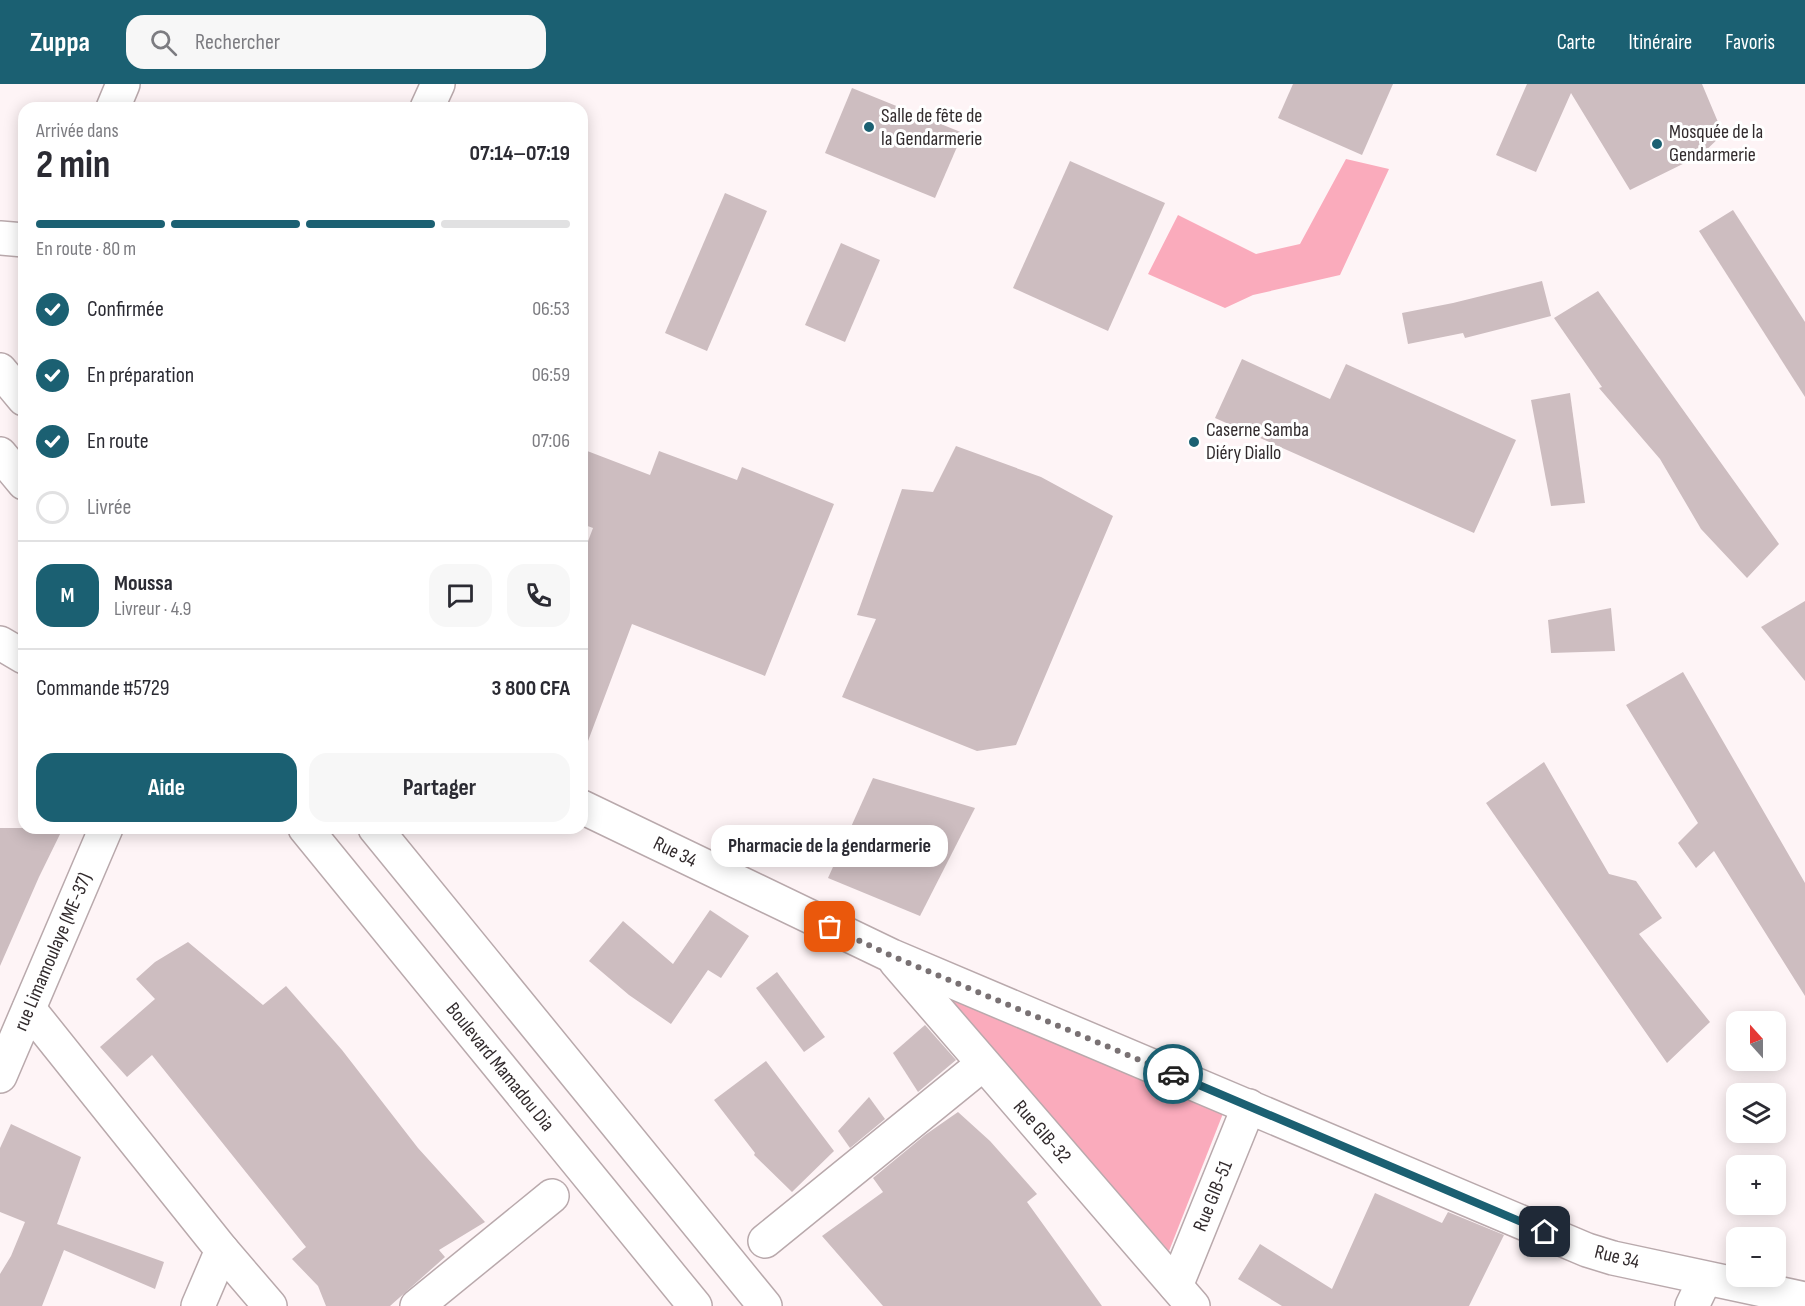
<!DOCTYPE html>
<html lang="fr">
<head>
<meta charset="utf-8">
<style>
	body { margin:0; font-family:"Sofia Sans Condensed",sans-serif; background:#f7f7f7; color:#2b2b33; height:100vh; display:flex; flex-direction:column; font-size:22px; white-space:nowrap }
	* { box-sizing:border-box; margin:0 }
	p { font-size:20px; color:#7c7c81 }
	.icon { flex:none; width:33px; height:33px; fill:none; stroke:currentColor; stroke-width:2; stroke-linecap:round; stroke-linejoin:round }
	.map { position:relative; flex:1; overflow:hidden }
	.drawer { position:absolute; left:18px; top:18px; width:570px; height:732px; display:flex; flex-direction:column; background:#fff; border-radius:18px; box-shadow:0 3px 15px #0003 }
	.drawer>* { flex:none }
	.needle { width:39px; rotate:339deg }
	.controls { position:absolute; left:1726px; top:927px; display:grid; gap:12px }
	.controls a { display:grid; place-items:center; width:60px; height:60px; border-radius:12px; background:#fff; box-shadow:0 3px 15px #0003; font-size:30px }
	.pin { position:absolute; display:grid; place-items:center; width:51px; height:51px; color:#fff; margin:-26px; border-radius:12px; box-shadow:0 3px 9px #0006 }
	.courier { position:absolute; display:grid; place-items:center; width:60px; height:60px; margin:-30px; border:4px solid #1b6072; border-radius:50%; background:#fff; color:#222; box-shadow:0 2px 8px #0007 }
	.bubble { position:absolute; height:42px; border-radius:18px; background:#fff; box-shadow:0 3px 15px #0003; font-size:20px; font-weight:700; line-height:42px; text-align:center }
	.headline em { font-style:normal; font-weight:700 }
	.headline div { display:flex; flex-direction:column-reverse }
	.headline { display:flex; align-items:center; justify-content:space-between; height:102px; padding:0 18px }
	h1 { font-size:39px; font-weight:700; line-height:45px }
	.bar { display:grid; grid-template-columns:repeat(4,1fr); gap:9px 6px; align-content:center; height:72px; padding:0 18px }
	.bar i { height:8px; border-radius:4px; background:#e1e1e2 }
	.bar .on { background:#1b6072 }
	.bar p { grid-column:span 4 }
	.line { display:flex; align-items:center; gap:15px; padding:0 18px; border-top:2px solid #e1e1e2 }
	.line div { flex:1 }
	.round { display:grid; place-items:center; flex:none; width:63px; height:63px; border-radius:18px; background:#f7f7f7 }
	ol { padding:0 18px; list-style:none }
	li { display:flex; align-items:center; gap:18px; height:66px }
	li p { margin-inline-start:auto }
	li .icon { padding:6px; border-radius:50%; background:#1b6072; color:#fff; stroke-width:4 }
	li:last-child { color:#7c7c81 }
	li i { width:33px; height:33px; border:3px solid #e1e1e2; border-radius:50% }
	.primary-button { display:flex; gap:12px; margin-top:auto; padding:12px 18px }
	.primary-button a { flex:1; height:69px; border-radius:18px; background:#1b6072; color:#fff; font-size:24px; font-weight:700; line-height:69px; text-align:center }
	.primary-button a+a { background:#f7f7f7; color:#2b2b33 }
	header { display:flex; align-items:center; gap:36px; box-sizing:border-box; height:84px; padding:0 30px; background:#1b6072; color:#fff }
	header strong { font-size:28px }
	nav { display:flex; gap:33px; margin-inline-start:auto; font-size:21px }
	.search { width:420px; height:54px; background:#f7f7f7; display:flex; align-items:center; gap:15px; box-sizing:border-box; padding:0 21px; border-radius:18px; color:#7c7c81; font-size:22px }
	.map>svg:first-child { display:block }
	.green { fill:#faabbc }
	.building { fill:#cdbdc0 }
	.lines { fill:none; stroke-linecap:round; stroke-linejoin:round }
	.minor-casing { stroke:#b9a9ac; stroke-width:36 }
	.minor { stroke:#fff; stroke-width:33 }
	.done { stroke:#797173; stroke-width:6; stroke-dasharray:0 10.8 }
	.route { stroke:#1b6072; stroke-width:8 }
	.poi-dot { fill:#1b6072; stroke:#fff; stroke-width:2 }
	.labels { text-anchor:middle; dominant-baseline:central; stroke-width:6; stroke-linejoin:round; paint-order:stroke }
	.poi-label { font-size:20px; fill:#322b2d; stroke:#fff; text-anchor:start }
	.street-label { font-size:20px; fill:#322b2d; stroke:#fff }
</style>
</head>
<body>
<header>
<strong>Zuppa</strong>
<div class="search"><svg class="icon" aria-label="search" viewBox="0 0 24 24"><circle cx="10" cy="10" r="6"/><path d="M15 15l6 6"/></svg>Rechercher</div>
<nav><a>Carte</a><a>Itinéraire</a><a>Favoris</a></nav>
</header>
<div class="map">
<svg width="1805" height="1222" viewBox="0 0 1805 1222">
	<rect width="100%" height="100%" fill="#fef4f6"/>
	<!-- green -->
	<g class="green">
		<polygon points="1346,75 1389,85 1340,191 1253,211 1225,224 1148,190 1178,131 1256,170 1300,160"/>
		<polygon points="949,915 1224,1027 1169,1167"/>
	</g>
	<!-- building -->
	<g class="building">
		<polygon points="1293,0 1393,0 1362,71 1278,34"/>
		<polygon points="1527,0 1702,0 1723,50 1701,71 1630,106 1571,9 1536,88 1496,71"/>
		<polygon points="852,4 963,49 935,114 825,69"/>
		<polygon points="1070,77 1165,119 1108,247 1013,204"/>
		<polygon points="725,109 767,127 707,267 665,249"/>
		<polygon points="1733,126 1805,238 1805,313 1699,147"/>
		<polygon points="841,159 880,176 845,258 805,241"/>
		<polygon points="1542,197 1551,232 1465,254 1463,249 1408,260 1402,229 1453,219"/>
		<polygon points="1598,207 1779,460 1747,494 1701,445 1660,375 1599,304 1602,303 1554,234"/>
		<polygon points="1242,275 1330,315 1346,280 1516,356 1474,449 1215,334"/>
		<polygon points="1570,309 1585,419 1551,422 1531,316"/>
		<polygon points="956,362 1041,393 1113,432 1016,661 977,667 842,613 876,535 857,531 902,405 933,408"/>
		<polygon points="582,365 650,391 659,367 737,396 742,383 834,420 765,592 632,540 585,665 582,665 582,473 593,444 582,440"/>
		<polygon points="1805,517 1805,597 1761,543"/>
		<polygon points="1611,524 1615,567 1551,569 1548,536"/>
		<polygon points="1683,588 1805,799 1805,912 1714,767 1696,784 1678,759 1698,739 1626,621"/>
		<polygon points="1544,678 1609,790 1636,797 1662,834 1639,850 1710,938 1667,979 1486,719"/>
		<polygon points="873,694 975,724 920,832 828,794"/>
		<polygon points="0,744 63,744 39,793 0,882"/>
		<polygon points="710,826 749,852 721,894 708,886 671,940 629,911 589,877 623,837 673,880"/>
		<polygon points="188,858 263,921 286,902 342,966 418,1064 485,1138 439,1166 445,1173 390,1222 326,1222 318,1202 292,1175 306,1163 152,971 127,993 100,963 155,915 136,895 155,878"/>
		<polygon points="777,888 825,953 804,968 756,904"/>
		<polygon points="925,941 956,976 918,1008 893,969"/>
		<polygon points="766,977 834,1067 792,1108 754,1071 755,1069 714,1016"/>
		<polygon points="869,1013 885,1035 850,1064 838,1047"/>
		<polygon points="958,1028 990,1057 1037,1110 1027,1118 1102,1222 883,1222 822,1152 883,1108 873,1094 925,1051"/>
		<polygon points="11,1040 81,1073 57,1140 164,1178 155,1205 64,1166 42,1222 0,1222 0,1190 11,1172 25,1138 0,1128 0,1064"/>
		<polygon points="1375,1109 1442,1139 1448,1128 1504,1151 1469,1222 1282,1222 1238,1195 1260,1160 1332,1205"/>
	</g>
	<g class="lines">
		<!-- minor casing -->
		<g class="minor-casing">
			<g id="minor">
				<polyline points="113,24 123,0"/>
				<polyline points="427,24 438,0"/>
				<polyline points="0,154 24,156"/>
				<polyline points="0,286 24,315"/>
				<polyline points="0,370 24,399"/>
				<polyline points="0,559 24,573"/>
				<polyline points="582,723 892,872 1587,1166 1613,1174 1805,1215"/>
				<polyline points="305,744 695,1222"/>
				<polyline points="375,744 765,1222"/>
				<polyline points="896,878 1193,1222"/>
				<polyline points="29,925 222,1166 270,1222"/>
				<polyline points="0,992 106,744"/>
				<polyline points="765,1157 983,980"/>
				<polyline points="1176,1202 1249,1022"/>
				<polyline points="198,1222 222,1166"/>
				<polyline points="417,1222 552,1112"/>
				<polyline points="1692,1222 1705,1195"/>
			</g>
		</g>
		<!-- minor -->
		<use href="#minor" class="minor"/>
	</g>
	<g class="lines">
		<!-- done -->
		<polyline class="done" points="830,843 892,872 1173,990"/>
		<!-- route -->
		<polyline class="route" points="1173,990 1545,1148"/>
	</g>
	<!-- markers -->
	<g class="poi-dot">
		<circle cx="869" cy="43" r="6"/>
		<circle cx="1657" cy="60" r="6"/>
		<circle cx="1194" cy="358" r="6"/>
	</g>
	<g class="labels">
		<!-- poi labels -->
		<g class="poi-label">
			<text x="881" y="32">Salle de fête de<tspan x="881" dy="23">la Gendarmerie</tspan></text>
			<text x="1669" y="48">Mosquée de la<tspan x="1669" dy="23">Gendarmerie</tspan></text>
			<text x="1206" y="346">Caserne Samba<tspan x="1206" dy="23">Diéry Diallo</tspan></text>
		</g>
		<!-- street labels -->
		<g class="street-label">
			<text transform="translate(675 768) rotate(26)">Rue 34</text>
			<text transform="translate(53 868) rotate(-67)">rue Limamoulaye (ME-37)</text>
			<text transform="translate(500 983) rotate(51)">Boulevard Mamadou Dia</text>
			<text transform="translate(1042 1048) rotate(49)">Rue GIB-32</text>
			<text transform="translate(1213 1112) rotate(-68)">Rue GIB-51</text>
			<text transform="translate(1617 1173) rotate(14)">Rue 34</text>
		</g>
	</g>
</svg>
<div class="controls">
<a><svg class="needle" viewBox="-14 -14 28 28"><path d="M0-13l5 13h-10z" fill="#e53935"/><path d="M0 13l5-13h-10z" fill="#7c7c81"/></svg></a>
<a><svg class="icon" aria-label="layers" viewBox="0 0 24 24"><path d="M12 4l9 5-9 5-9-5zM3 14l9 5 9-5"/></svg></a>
<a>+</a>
<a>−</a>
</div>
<div class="pin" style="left:830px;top:843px;background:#ea580c"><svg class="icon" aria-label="bag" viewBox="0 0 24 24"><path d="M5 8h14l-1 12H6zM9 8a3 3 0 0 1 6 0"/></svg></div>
<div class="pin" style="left:1545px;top:1148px;background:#1f2937"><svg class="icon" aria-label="home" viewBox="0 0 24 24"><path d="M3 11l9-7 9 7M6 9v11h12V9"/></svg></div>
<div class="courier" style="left:1173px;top:990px"><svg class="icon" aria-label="car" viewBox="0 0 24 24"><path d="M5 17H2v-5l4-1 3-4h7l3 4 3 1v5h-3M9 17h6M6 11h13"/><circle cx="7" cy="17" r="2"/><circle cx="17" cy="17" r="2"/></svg></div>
<div class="bubble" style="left:711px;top:741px;width:237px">Pharmacie de la gendarmerie</div>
<section class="drawer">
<div class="headline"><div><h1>2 min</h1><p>Arrivée dans</p></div><em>07:14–07:19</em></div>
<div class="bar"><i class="on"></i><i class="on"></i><i class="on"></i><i></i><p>En route · 80 m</p></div>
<ol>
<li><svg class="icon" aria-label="check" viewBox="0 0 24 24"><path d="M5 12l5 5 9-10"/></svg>Confirmée<p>06:53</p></li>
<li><svg class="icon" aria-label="check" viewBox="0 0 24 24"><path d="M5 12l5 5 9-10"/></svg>En préparation<p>06:59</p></li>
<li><svg class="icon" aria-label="check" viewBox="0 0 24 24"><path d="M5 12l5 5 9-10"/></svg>En route<p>07:06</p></li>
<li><i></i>Livrée</li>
</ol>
<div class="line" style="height:108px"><b class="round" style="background:#1b6072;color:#fff">M</b><div><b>Moussa</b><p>Livreur · 4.9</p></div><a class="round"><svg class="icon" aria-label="chat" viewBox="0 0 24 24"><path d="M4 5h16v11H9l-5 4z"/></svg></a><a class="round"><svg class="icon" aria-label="phone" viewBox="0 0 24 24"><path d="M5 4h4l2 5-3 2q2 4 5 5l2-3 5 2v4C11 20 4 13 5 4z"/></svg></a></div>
<div class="line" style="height:78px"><div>Commande #5729</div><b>3 800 CFA</b></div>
<div class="primary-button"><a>Aide</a><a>Partager</a></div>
</section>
</div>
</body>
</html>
